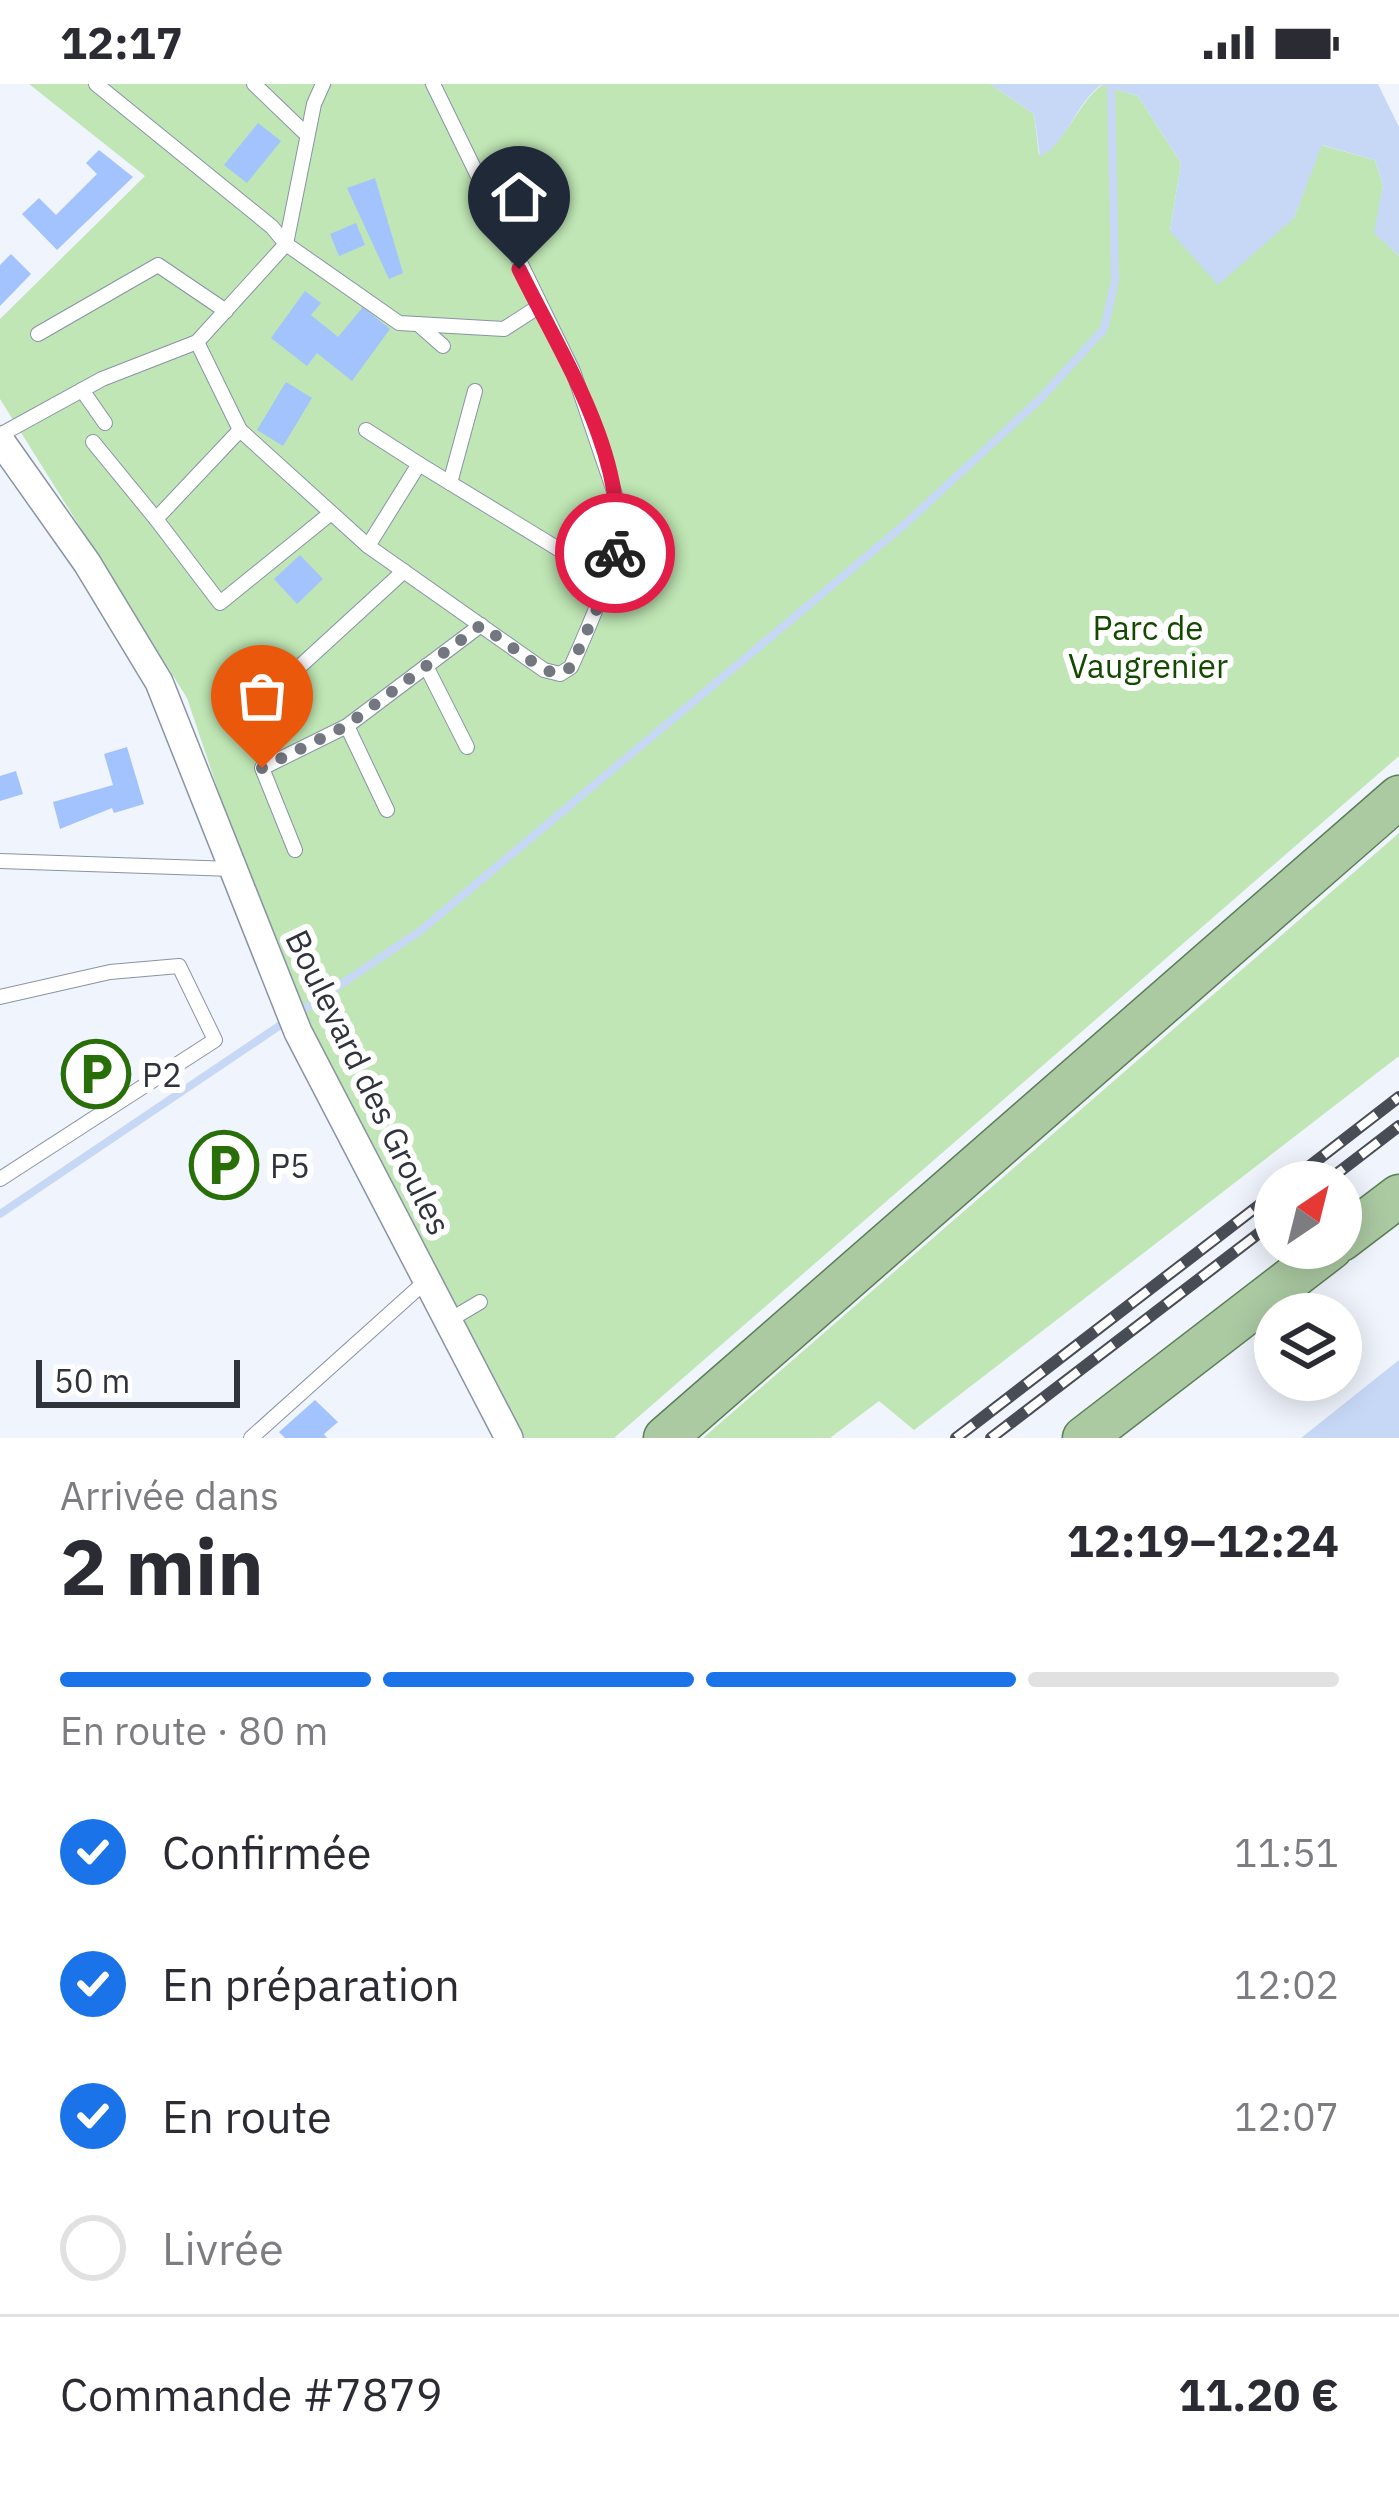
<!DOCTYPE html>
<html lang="fr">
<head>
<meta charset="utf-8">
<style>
	body { margin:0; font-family:"IBM Plex Sans",sans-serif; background:#f2f2f3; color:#2b2b33; height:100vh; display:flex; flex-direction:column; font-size:45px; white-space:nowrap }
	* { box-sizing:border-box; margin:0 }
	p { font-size:39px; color:#7c7c81 }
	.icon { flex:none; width:66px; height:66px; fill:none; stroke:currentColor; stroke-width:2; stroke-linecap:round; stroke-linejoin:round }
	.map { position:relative; height:1354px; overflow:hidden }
	.drawer { display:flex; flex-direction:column; background:#fff; flex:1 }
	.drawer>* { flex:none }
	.needle { width:78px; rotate:35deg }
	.fabs { position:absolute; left:1254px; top:1077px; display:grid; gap:24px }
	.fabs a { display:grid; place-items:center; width:108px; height:108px; border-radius:50%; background:#fff; box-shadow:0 6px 30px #0003; font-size:60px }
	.scale { position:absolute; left:36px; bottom:30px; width:204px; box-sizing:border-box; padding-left:12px; border:6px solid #2f333b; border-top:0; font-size:33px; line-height:42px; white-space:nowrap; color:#2f333b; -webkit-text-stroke:9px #fff; paint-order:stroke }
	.pin { position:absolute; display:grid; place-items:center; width:102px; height:102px; color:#fff; margin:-123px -51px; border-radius:50% 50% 50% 0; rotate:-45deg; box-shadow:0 0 12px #0007 }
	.pin .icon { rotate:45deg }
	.courier { position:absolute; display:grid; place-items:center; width:120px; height:120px; margin:-60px; border:9px solid #e11d48; border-radius:50%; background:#fff; color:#222; box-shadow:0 3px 15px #0007 }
	.head em { font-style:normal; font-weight:700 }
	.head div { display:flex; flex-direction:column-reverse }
	.head { display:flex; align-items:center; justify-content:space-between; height:204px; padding:0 60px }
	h1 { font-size:78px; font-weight:700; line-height:90px }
	.bar { display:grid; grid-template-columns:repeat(4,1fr); gap:18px 12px; align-content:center; height:144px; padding:0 60px }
	.bar i { height:15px; border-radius:9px; background:#e1e1e2 }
	.bar .selected { background:#1a73e8 }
	.bar p { grid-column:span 4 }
	.line { display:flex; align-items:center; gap:30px; padding:0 60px; border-top:3px solid #e1e1e2 }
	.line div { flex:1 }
	ol { padding:0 60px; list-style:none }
	li { display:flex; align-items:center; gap:36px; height:132px }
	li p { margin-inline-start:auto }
	li .icon { padding:12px; border-radius:50%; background:#1a73e8; color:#fff; stroke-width:4 }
	li:last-child { color:#7c7c81 }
	li i { width:66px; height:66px; border:6px solid #e1e1e2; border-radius:50% }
	.status { display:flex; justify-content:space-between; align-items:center; height:84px; padding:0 60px; background:#fff; direction:ltr }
	.status svg { height:33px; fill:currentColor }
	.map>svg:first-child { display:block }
	.green { fill:#bfe6b4 }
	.water { fill:#c7d8f6 }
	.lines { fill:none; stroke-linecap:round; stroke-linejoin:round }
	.stream { stroke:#c7d8f6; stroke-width:8 }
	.building { fill:#a3c3fe }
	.lane-casing { stroke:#8993a5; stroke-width:16 }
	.street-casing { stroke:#8993a5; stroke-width:30 }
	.primary-casing { stroke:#5b7e56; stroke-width:45 }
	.lane { stroke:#fff; stroke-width:14 }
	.street { stroke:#fff; stroke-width:27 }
	.primary { stroke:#abcaa2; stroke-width:42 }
	.rail-casing { stroke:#484c54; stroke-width:12 }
	.rail { stroke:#fff; stroke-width:8; stroke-dasharray:22; stroke-linecap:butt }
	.done { stroke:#73777f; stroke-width:12; stroke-dasharray:0 21.6 }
	.route { stroke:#e11d48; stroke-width:15 }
	.labels { text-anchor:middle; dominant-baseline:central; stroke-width:12; stroke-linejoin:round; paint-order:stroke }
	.park-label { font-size:33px; fill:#144900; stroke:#fff }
	.poi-label { font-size:33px; fill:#2f333b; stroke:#fff; text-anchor:start }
	.street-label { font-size:33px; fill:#2f333b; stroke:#fff }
</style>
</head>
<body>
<div class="status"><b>12:17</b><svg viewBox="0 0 49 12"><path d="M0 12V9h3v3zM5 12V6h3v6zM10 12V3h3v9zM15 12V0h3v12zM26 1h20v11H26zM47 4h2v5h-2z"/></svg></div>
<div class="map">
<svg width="1399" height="1354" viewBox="0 0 1399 1354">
	<rect width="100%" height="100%" fill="#f0f5fd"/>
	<!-- green -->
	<g class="green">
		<path d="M29,0H990L1034,30L1039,71C1069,56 1075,22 1102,1L1138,12L1181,79L1170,147L1294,134L1321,61L1375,76L1383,101L1375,149L1399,172V672L614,1354H523L295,935L187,614L0,315V235L145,92Z"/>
		<polygon points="1399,749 1399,972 914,1346 879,1317 830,1354 703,1354"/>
	</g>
	<!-- water -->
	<g class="water">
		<path d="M990,0H1378L1399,43V172L1374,149L1383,101L1375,76L1322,61L1294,134L1218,201L1170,147L1181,79L1138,12L1101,1C1074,22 1069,56 1040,73L1034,30Z"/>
		<polygon points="1399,1276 1399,1354 1301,1354"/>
	</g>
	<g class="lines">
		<!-- stream -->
		<g class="stream">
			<polyline points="297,930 420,847 904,441 1040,315 1104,245 1115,197 1111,0"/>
			<polyline points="0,1130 285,938"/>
		</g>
	</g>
	<!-- building -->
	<g class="building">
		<polygon points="258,39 281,57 247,99 224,81"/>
		<polygon points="99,66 133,93 57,166 22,130 39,114 56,131 97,90 86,79"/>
		<polygon points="375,94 403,189 389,195 347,104"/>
		<polygon points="356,139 365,161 339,172 330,150"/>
		<polygon points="11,170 31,190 0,222 0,181"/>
		<polygon points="305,207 321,219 311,231 338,253 363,223 390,245 352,297 317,269 307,282 271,254"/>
		<polygon points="286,298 312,314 283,362 257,346"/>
		<polygon points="300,471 323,495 297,520 274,495"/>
		<polygon points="127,663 144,720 114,729 112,724 60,745 53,718 113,701 104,670"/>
		<polygon points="16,687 23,710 0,717 0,692"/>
		<polygon points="315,1316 338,1338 324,1350 327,1354 285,1354 279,1348"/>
	</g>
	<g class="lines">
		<!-- lane casing -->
		<g class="lane-casing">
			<g id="lane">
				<polyline points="96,0 272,143 286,160 399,239 504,245 538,223"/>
				<polyline points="254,0 307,51"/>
				<path d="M433,0L573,287L620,425C616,484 595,529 571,583L560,590L544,586L368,462L419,380L560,466L612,492"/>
				<polyline points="418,240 443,262"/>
				<polyline points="38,250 158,181 226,227"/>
				<polyline points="197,258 240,346 368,462"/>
				<polyline points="82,306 105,339"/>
				<polyline points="240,346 156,435 220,519 331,429"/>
				<polyline points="366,346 419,380"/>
				<polyline points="0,351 102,295 197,258 286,160 314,20 323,0"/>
				<polyline points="93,358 156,435"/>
				<polyline points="450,399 475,307"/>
				<polyline points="426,582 467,663"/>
				<polyline points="249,629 404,487"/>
				<polyline points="347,642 387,726"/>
				<polyline points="295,766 262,684 347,642 481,541"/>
				<polyline points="0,777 233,785"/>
				<polyline points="0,913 110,888 179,882 215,956 0,1095"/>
				<polyline points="448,1237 480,1218"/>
				<polyline points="251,1354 426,1197"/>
			</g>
		</g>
		<!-- street casing -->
		<g class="street-casing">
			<polyline id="street" points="0,356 87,479 159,598 298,948 509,1354"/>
		</g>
		<!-- primary casing -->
		<g class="primary-casing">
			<g id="primary">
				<polyline points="1341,1156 1399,1112"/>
				<polyline points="665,1354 1399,713"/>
				<polyline points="1084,1354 1331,1164"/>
			</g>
		</g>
		<!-- lane -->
		<use href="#lane" class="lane"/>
		<!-- street -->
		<use href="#street" class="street"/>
		<!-- primary -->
		<use href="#primary" class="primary"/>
		<!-- rail casing -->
		<g class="rail-casing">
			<g id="rail">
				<polyline points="1289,1098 1399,1013"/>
				<polyline points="1326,1098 1399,1042"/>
				<polyline points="956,1354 1275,1109"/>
				<polyline points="991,1354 1275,1137"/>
			</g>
		</g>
		<!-- rail -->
		<use href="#rail" class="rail"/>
	</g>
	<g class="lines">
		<!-- done -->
		<polyline class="done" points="262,684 346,642 481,541 544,586 560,590 571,583 612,491 615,469"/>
		<!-- route -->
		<path class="route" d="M519,185C559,267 630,375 615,469"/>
	</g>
	<!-- icons -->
	<defs>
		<g id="parking-ring" transform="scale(3.45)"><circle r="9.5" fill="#fff" stroke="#286e09" stroke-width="1.5"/><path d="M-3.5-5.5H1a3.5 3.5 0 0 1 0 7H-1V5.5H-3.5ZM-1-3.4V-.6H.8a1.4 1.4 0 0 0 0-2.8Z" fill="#286e09"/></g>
	</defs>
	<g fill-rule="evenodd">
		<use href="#parking-ring" x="96" y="990"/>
		<use href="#parking-ring" x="224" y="1081"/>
	</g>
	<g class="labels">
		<!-- park labels -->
		<g class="park-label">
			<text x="1148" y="543">Parc de<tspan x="1148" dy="38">Vaugrenier</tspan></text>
		</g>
		<!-- poi labels -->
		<g class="poi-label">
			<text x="142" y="990">P2</text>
			<text x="270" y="1081">P5</text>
		</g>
		<!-- street labels -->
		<g class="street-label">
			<text transform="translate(369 998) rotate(64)">Boulevard des Groules</text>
		</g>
	</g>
</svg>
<div class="fabs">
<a><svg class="needle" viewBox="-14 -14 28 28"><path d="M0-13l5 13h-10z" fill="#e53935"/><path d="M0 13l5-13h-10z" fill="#7c7c81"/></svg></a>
<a><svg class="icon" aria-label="layers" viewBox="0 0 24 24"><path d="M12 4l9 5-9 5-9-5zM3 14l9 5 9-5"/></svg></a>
</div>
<div class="scale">50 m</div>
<div class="pin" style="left:262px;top:684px;background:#ea580c"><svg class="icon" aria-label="bag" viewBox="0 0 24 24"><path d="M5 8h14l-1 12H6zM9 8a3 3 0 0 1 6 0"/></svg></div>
<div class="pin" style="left:519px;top:185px;background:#1f2937"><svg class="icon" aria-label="home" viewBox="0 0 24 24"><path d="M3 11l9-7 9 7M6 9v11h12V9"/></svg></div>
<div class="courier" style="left:615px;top:469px"><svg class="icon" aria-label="bike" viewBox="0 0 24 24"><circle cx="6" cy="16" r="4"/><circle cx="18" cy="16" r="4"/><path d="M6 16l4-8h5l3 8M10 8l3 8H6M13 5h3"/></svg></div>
</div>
<section class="drawer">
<div class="head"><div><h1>2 min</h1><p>Arrivée dans</p></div><em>12:19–12:24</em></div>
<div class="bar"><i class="selected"></i><i class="selected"></i><i class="selected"></i><i></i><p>En route · 80 m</p></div>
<ol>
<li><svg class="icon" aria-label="check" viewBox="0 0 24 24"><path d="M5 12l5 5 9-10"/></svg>Confirmée<p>11:51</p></li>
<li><svg class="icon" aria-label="check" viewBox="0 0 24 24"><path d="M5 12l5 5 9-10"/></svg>En préparation<p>12:02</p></li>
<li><svg class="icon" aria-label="check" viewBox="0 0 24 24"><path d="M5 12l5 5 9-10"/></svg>En route<p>12:07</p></li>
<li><i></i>Livrée</li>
</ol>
<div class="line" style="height:156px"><div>Commande #7879</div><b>11.20 €</b></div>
</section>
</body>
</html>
